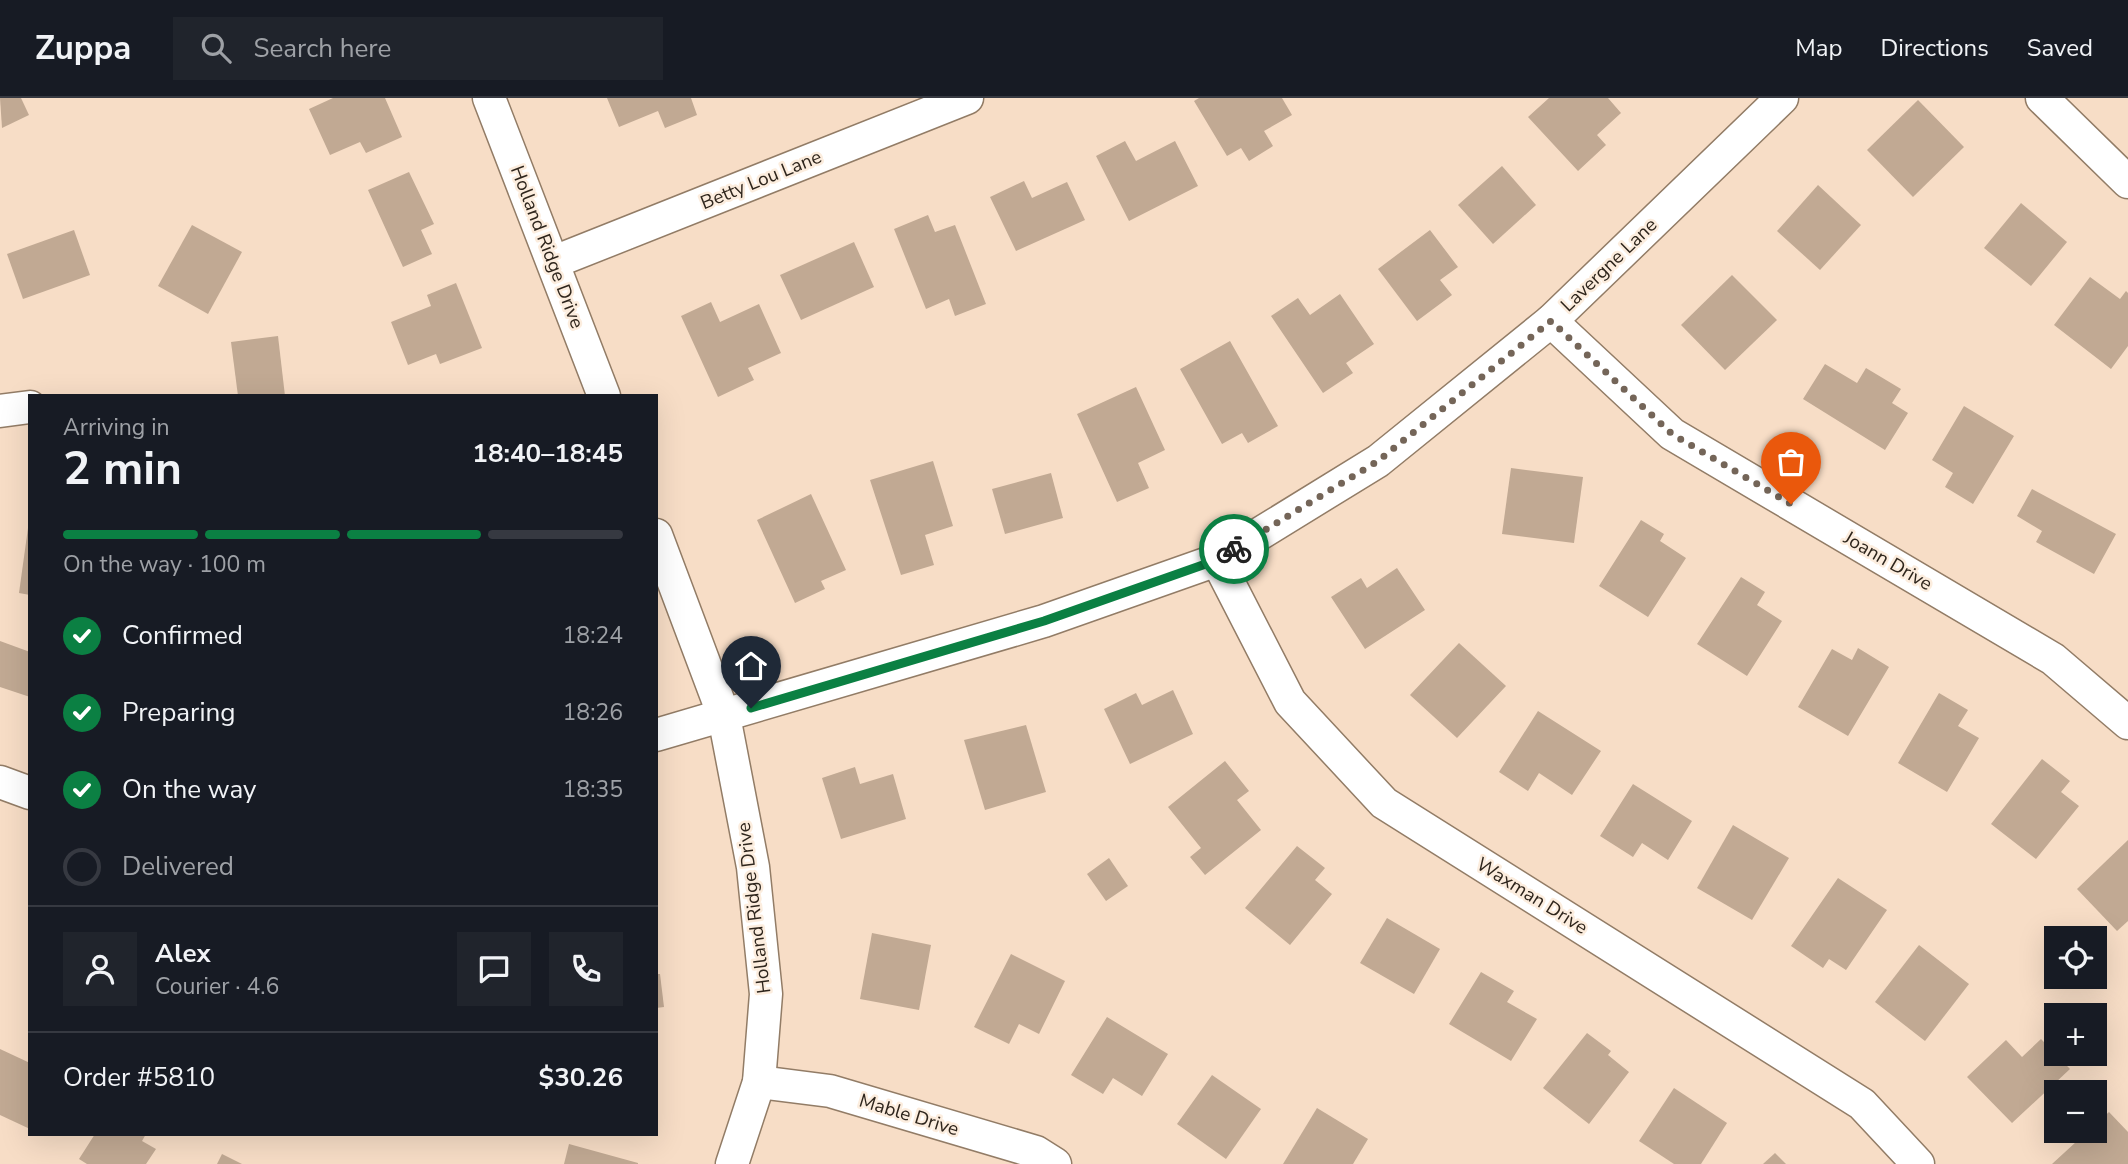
<!DOCTYPE html>
<html lang="en">
<head>
<meta charset="utf-8">
<style>
	body { margin:0; font-family:"Nunito Sans",sans-serif; background:#20242c; color:#f1f3f6; height:100vh; display:flex; flex-direction:column; font-size:26px; white-space:nowrap }
	* { box-sizing:border-box; margin:0 }
	p { font-size:23px; color:#9ea1a6 }
	.icon { flex:none; width:38px; height:38px; fill:none; stroke:currentColor; stroke-width:2; stroke-linecap:round; stroke-linejoin:round }
	.map { position:relative; flex:1; overflow:hidden }
	.panel { position:absolute; left:28px; top:296px; width:630px; height:742px; display:flex; flex-direction:column; background:#171b24; border-radius:0px; box-shadow:0 7px 28px #0002 }
	.panel>* { flex:none }
	.tools { position:absolute; left:2044px; top:828px; display:grid; gap:14px }
	.tools a { display:grid; place-items:center; width:63px; height:63px; border-radius:0px; background:#171b24; box-shadow:0 7px 28px #0002; font-size:35px }
	.pin { position:absolute; display:grid; place-items:center; width:60px; height:60px; color:#fff; margin:-72px -30px; border-radius:50% 50% 50% 0; rotate:-45deg; box-shadow:0 0 7px #0007 }
	.pin .icon { rotate:45deg }
	.courier { position:absolute; display:grid; place-items:center; width:70px; height:70px; margin:-35px; border:5px solid #0b8043; border-radius:50%; background:#fff; color:#222; box-shadow:0 2px 9px #0007 }
	.headline em { font-style:normal; font-weight:700 }
	.headline div { display:flex; flex-direction:column-reverse }
	.headline { display:flex; align-items:center; justify-content:space-between; height:119px; padding:0 35px }
	h1 { font-size:46px; font-weight:700; line-height:52px }
	.bar { display:grid; grid-template-columns:repeat(4,1fr); gap:10px 7px; align-content:center; height:84px; padding:0 35px }
	.bar i { height:9px; border-radius:5px; background:#363941 }
	.bar .on { background:#0b8043 }
	.bar p { grid-column:span 4 }
	.line { display:flex; align-items:center; gap:18px; padding:0 35px; border-top:2px solid #363941 }
	.line div { flex:1 }
	.round { display:grid; place-items:center; flex:none; width:74px; height:74px; border-radius:0px; background:#20242c }
	ol { padding:0 35px; list-style:none }
	li { display:flex; align-items:center; gap:21px; height:77px }
	li p { margin-inline-start:auto }
	li .icon { padding:7px; border-radius:50%; background:#0b8043; color:#fff; stroke-width:4 }
	li:last-child { color:#9ea1a6 }
	li i { width:38px; height:38px; border:4px solid #363941; border-radius:50% }
	header { display:flex; align-items:center; gap:42px; box-sizing:border-box; height:98px; padding:0 35px; background:#171b24; border-bottom:2px solid #363941 }
	header strong { font-size:33px }
	nav { display:flex; gap:38px; margin-inline-start:auto; font-size:24px }
	.search { width:490px; height:63px; background:#20242c; display:flex; align-items:center; gap:18px; box-sizing:border-box; padding:0 24px; border-radius:0px; color:#9ea1a6; font-size:26px }
	.map>svg:first-child { display:block }
	.building { fill:#c1a993 }
	.lines { fill:none; stroke-linecap:round; stroke-linejoin:round }
	.street-casing { stroke:#927c66; stroke-width:35 }
	.street { stroke:#fff; stroke-width:32 }
	.done { stroke:#746558; stroke-width:7; stroke-dasharray:0 12.6 }
	.route { stroke:#0b8043; stroke-width:9 }
	.labels { text-anchor:middle; dominant-baseline:central; stroke-width:5; stroke-linejoin:round; paint-order:stroke }
	.street-label { font-size:19px; fill:#2e251c; stroke:#fcedde }
</style>
</head>
<body>
<header>
<strong>Zuppa</strong>
<div class="search"><svg class="icon" aria-label="search" viewBox="0 0 24 24"><circle cx="10" cy="10" r="6"/><path d="M15 15l6 6"/></svg>Search here</div>
<nav><a>Map</a><a>Directions</a><a>Saved</a></nav>
</header>
<div class="map">
<svg width="2128" height="1066" viewBox="0 0 2128 1066">
	<rect width="100%" height="100%" fill="#f7ddc6"/>
	<!-- building -->
	<g class="building">
		<polygon points="0,0 21,0 29,17 2,30"/>
		<polygon points="333,0 385,0 402,39 366,55 360,44 330,57 309,11"/>
		<polygon points="607,0 691,0 697,17 665,30 658,13 619,29"/>
		<polygon points="1199,0 1282,0 1292,17 1264,33 1273,48 1249,63 1241,50 1227,58 1194,3"/>
		<polygon points="1549,0 1608,0 1621,15 1597,37 1606,47 1578,73 1528,19"/>
		<polygon points="1918,2 1964,49 1913,99 1867,52"/>
		<polygon points="1125,43 1136,63 1175,43 1198,88 1129,123 1096,58"/>
		<polygon points="1502,68 1536,107 1493,146 1458,107"/>
		<polygon points="409,74 434,126 421,132 432,156 403,169 368,92"/>
		<polygon points="1024,83 1032,100 1067,84 1085,122 1016,153 990,99"/>
		<polygon points="1818,87 1861,127 1820,172 1777,133"/>
		<polygon points="2021,105 2067,144 2031,188 1984,150"/>
		<polygon points="928,117 935,134 955,127 986,206 955,218 949,201 926,211 894,131"/>
		<polygon points="192,127 242,154 208,216 158,188"/>
		<polygon points="74,132 90,177 23,201 7,156"/>
		<polygon points="1430,132 1458,169 1440,182 1452,197 1417,223 1378,171"/>
		<polygon points="854,144 874,189 801,222 780,177"/>
		<polygon points="1732,177 1777,222 1725,272 1681,227"/>
		<polygon points="2090,179 2120,201 2126,193 2128,195 2128,248 2111,271 2054,227"/>
		<polygon points="456,185 482,250 440,266 436,256 408,267 391,224 431,208 427,197"/>
		<polygon points="1340,196 1374,246 1346,265 1353,275 1323,295 1271,218 1298,200 1310,217"/>
		<polygon points="711,204 720,224 759,206 781,255 748,270 754,282 718,299 681,218"/>
		<polygon points="278,238 285,298 238,298 231,244"/>
		<polygon points="1230,243 1278,328 1248,345 1242,335 1222,346 1180,271"/>
		<polygon points="1825,266 1857,285 1866,270 1901,291 1892,305 1908,315 1885,352 1803,301"/>
		<polygon points="1136,289 1165,352 1138,365 1149,390 1117,404 1077,316"/>
		<polygon points="1964,308 2014,338 1973,406 1945,389 1953,375 1932,362"/>
		<polygon points="933,363 953,428 925,437 934,467 901,477 870,382"/>
		<polygon points="1511,370 1583,379 1574,445 1502,436"/>
		<polygon points="1051,375 1063,420 1005,436 992,391"/>
		<polygon points="2032,391 2116,436 2094,476 2036,444 2042,433 2017,418"/>
		<polygon points="811,396 846,472 821,483 825,491 795,505 757,422"/>
		<polygon points="1641,422 1664,436 1660,443 1686,460 1648,519 1599,488"/>
		<polygon points="28,430 30,430 30,497 19,495"/>
		<polygon points="1397,470 1425,512 1365,551 1331,499 1361,480 1367,490"/>
		<polygon points="1741,479 1765,494 1757,507 1782,523 1747,578 1697,546"/>
		<polygon points="0,543 30,554 30,599 0,589"/>
		<polygon points="1459,545 1506,588 1457,640 1410,597"/>
		<polygon points="1858,550 1889,569 1848,638 1798,609 1832,551 1852,562"/>
		<polygon points="1173,592 1193,636 1130,666 1104,611 1136,595 1142,607"/>
		<polygon points="1939,595 1968,612 1958,628 1979,640 1947,694 1898,665"/>
		<polygon points="1538,613 1601,653 1572,697 1539,675 1528,693 1499,674"/>
		<polygon points="1026,627 1046,694 985,712 964,642"/>
		<polygon points="2042,661 2070,683 2061,694 2079,708 2036,761 1991,726"/>
		<polygon points="1225,663 1249,693 1237,702 1261,732 1205,777 1190,759 1201,750 1168,709"/>
		<polygon points="855,669 860,686 893,676 906,721 841,741 822,680"/>
		<polygon points="1633,686 1692,723 1668,762 1642,745 1633,759 1600,738"/>
		<polygon points="1733,727 1789,760 1752,822 1697,790"/>
		<polygon points="2128,742 2128,823 2117,833 2077,791"/>
		<polygon points="1297,748 1325,770 1315,782 1332,796 1290,847 1245,810"/>
		<polygon points="1109,760 1128,788 1106,803 1087,776"/>
		<polygon points="1838,780 1887,812 1846,872 1829,861 1823,870 1791,848"/>
		<polygon points="1387,820 1440,851 1414,896 1360,865"/>
		<polygon points="872,835 931,847 919,912 860,901"/>
		<polygon points="1919,847 1969,886 1925,943 1875,904"/>
		<polygon points="1011,856 1065,883 1039,936 1019,926 1009,946 974,929"/>
		<polygon points="1481,874 1514,893 1507,904 1537,921 1511,963 1449,926"/>
		<polygon points="656,876 660,876 664,909 656,910"/>
		<polygon points="1107,919 1168,956 1142,998 1113,980 1103,996 1071,977"/>
		<polygon points="1587,935 1611,953 1608,957 1629,974 1589,1026 1543,990"/>
		<polygon points="2041,941 2070,971 2012,1025 1967,979 2006,942 2022,959"/>
		<polygon points="0,951 30,965 30,1031 0,1017"/>
		<polygon points="1212,977 1261,1011 1226,1061 1177,1026"/>
		<polygon points="1674,990 1727,1025 1701,1066 1674,1066 1639,1043"/>
		<polygon points="1317,1010 1368,1041 1353,1066 1283,1066"/>
		<polygon points="2109,1014 2128,1034 2128,1066 2052,1066 2089,1032 2095,1032 2095,1027"/>
		<polygon points="95,1036 146,1036 142,1043 156,1051 146,1066 87,1066 79,1061"/>
		<polygon points="569,1046 638,1065 638,1066 564,1066"/>
		<polygon points="1775,1055 1786,1066 1763,1066"/>
		<polygon points="222,1056 242,1066 217,1066"/>
	</g>
	<g class="lines">
		<!-- street casing -->
		<g class="street-casing">
			<g id="street">
				<polyline points="489,0 604,298"/>
				<polyline points="2042,0 2128,84"/>
				<polyline points="554,164 967,0"/>
				<polyline points="1551,223 1672,336 2053,561 2128,625"/>
				<polyline points="0,313 30,309"/>
				<polyline points="656,437 724,618 753,769 766,896 759,984 732,1066"/>
				<polyline points="1217,462 1290,604 1384,705 1862,1006 1918,1066"/>
				<polyline points="656,637 1044,523 1217,462 1378,363 1551,223 1782,0"/>
				<polyline points="0,684 30,695"/>
				<polyline points="759,984 830,993 1036,1054 1055,1066"/>
			</g>
		</g>
		<!-- street -->
		<use href="#street" class="street"/>
	</g>
	<g class="lines">
		<!-- done -->
		<polyline class="done" points="1234,451 1378,363 1551,223 1672,336 1791,406"/>
		<!-- route -->
		<polyline class="route" points="751,610 1044,523 1217,462 1234,451"/>
	</g>
	<g class="labels">
		<!-- street labels -->
		<g class="street-label">
			<text transform="translate(761 82) rotate(-22)">Betty Lou Lane</text>
			<text transform="translate(547 149) rotate(69)">Holland Ridge Drive</text>
			<text transform="translate(1609 167) rotate(-44)">Lavergne Lane</text>
			<text transform="translate(1888 463) rotate(30)">Joann Drive</text>
			<text transform="translate(1532 798) rotate(32)">Waxman Drive</text>
			<text transform="translate(754 810) rotate(-97)">Holland Ridge Drive</text>
			<text transform="translate(909 1017) rotate(17)">Mable Drive</text>
		</g>
	</g>
</svg>
<div class="tools">
<a><svg class="icon" aria-label="locate" viewBox="0 0 24 24"><circle cx="12" cy="12" r="6"/><path d="M12 2v4M12 18v4M2 12h4M18 12h4"/></svg></a>
<a>+</a>
<a>−</a>
</div>
<div class="pin" style="left:1791px;top:406px;background:#ea580c"><svg class="icon" aria-label="bag" viewBox="0 0 24 24"><path d="M5 8h14l-1 12H6zM9 8a3 3 0 0 1 6 0"/></svg></div>
<div class="pin" style="left:751px;top:610px;background:#1f2937"><svg class="icon" aria-label="home" viewBox="0 0 24 24"><path d="M3 11l9-7 9 7M6 9v11h12V9"/></svg></div>
<div class="courier" style="left:1234px;top:451px"><svg class="icon" aria-label="bike" viewBox="0 0 24 24"><circle cx="6" cy="16" r="4"/><circle cx="18" cy="16" r="4"/><path d="M6 16l4-8h5l3 8M10 8l3 8H6M13 5h3"/></svg></div>
<section class="panel">
<div class="headline"><div><h1>2 min</h1><p>Arriving in</p></div><em>18:40–18:45</em></div>
<div class="bar"><i class="on"></i><i class="on"></i><i class="on"></i><i></i><p>On the way · 100 m</p></div>
<ol>
<li><svg class="icon" aria-label="check" viewBox="0 0 24 24"><path d="M5 12l5 5 9-10"/></svg>Confirmed<p>18:24</p></li>
<li><svg class="icon" aria-label="check" viewBox="0 0 24 24"><path d="M5 12l5 5 9-10"/></svg>Preparing<p>18:26</p></li>
<li><svg class="icon" aria-label="check" viewBox="0 0 24 24"><path d="M5 12l5 5 9-10"/></svg>On the way<p>18:35</p></li>
<li><i></i>Delivered</li>
</ol>
<div class="line" style="height:126px"><a class="round"><svg class="icon" aria-label="person" viewBox="0 0 24 24"><circle cx="12" cy="8" r="4"/><path d="M4 21q1-7 8-7t8 7"/></svg></a><div><b>Alex</b><p>Courier · 4.6</p></div><a class="round"><svg class="icon" aria-label="chat" viewBox="0 0 24 24"><path d="M4 5h16v11H9l-5 4z"/></svg></a><a class="round"><svg class="icon" aria-label="phone" viewBox="0 0 24 24"><path d="M5 4h4l2 5-3 2q2 4 5 5l2-3 5 2v4C11 20 4 13 5 4z"/></svg></a></div>
<div class="line" style="height:91px"><div>Order #5810</div><b>$30.26</b></div>
</section>
</div>
</body>
</html>
